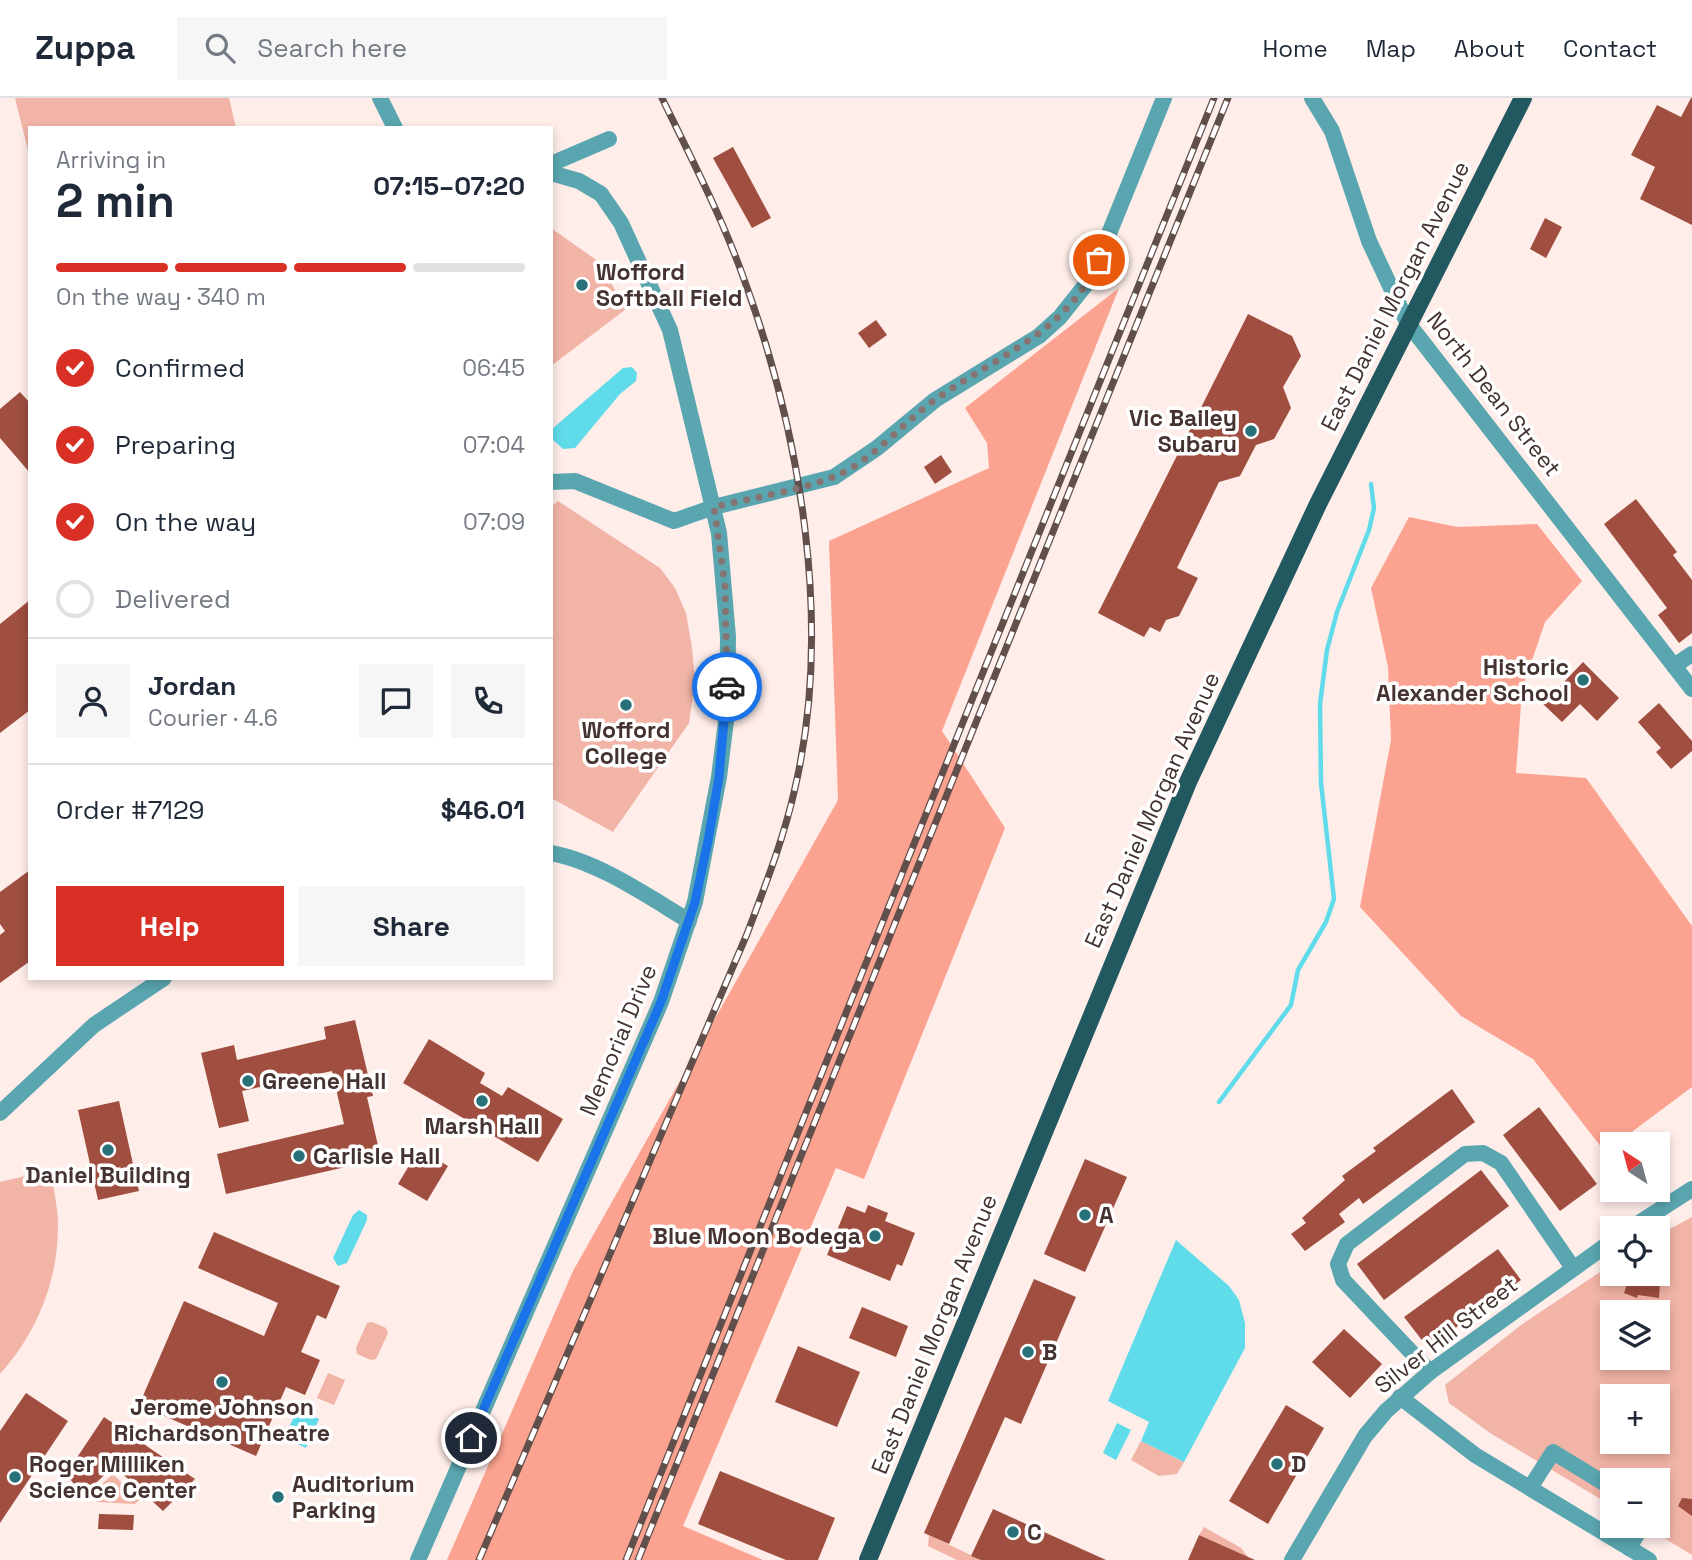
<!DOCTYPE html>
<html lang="en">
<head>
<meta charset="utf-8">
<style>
	body { margin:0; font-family:"Space Grotesk",sans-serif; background:#f6f6f7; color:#1f2937; height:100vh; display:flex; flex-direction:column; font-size:26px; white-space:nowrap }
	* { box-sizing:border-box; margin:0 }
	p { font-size:23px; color:#747a83 }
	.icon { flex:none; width:38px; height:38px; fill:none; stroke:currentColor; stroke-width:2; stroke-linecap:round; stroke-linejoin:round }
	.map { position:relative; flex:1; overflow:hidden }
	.sheet { position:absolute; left:28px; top:28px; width:525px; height:854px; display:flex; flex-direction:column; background:#fff; border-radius:0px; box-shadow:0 4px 10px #0003 }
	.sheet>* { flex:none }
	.needle { width:46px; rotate:324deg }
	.tools { position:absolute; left:1600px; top:1034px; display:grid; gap:14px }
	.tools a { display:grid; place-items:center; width:70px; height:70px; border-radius:0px; background:#fff; box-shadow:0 4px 10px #0003; font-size:35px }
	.pin { position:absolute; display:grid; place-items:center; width:60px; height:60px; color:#fff; margin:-30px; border:4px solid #fff; border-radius:50%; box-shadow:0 2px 7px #0007 }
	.courier { position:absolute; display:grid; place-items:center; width:70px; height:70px; margin:-35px; border:5px solid #1a73e8; border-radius:50%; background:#fff; color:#222; box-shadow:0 2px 9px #0007 }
	.head em { font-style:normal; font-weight:800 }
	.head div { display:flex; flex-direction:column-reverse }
	.head { display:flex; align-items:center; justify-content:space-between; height:119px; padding:0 28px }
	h1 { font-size:46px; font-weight:800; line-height:52px }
	.bar { display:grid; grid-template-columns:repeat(4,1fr); gap:10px 7px; align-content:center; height:84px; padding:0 28px }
	.bar i { height:9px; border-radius:5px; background:#e0e1e3 }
	.bar .selected { background:#d93025 }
	.bar p { grid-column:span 4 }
	.line { display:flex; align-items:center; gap:18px; padding:0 28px; border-top:2px solid #e0e1e3 }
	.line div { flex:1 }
	.round { display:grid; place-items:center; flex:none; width:74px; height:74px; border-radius:0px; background:#f6f6f7 }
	ol { padding:0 28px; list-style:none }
	li { display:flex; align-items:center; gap:21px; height:77px }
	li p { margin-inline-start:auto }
	li .icon { padding:7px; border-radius:50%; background:#d93025; color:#fff; stroke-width:4 }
	li:last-child { color:#747a83 }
	li i { width:38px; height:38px; border:4px solid #e0e1e3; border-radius:50% }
	.cta { display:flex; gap:14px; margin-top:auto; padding:14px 28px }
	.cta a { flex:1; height:80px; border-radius:0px; background:#d93025; color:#fff; font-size:28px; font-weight:800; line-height:80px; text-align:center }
	.cta a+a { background:#f6f6f7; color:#1f2937 }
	header { display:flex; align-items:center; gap:42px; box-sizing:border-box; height:98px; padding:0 35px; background:#fff; border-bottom:2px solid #e0e1e3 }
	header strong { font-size:33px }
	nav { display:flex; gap:38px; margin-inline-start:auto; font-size:24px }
	.search { width:490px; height:63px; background:#f6f6f7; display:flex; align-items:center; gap:18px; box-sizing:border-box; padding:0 24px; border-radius:0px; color:#747a83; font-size:26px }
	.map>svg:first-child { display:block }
	.green { fill:#f2b4a7; fill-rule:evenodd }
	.forest { fill:#fba290 }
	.water { fill:#60dbea }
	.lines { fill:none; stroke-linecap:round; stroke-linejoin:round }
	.stream { stroke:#60dbea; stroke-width:4.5 }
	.building { fill:#9f4e40 }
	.minor { stroke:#5aa6b0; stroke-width:16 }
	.major { stroke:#225960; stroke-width:18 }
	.rail-casing { stroke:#604f4b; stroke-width:7 }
	.rail { stroke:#fff; stroke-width:4.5; stroke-dasharray:13; stroke-linecap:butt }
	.done { stroke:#857471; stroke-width:7; stroke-dasharray:0 12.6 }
	.route { stroke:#1a73e8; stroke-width:9 }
	.poi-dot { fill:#28717a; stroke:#fff; stroke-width:2.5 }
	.labels { text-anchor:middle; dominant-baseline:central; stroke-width:7; stroke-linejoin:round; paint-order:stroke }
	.poi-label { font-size:23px; font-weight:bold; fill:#443330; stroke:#fff; text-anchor:start }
	.street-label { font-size:23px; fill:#443330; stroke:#fff }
</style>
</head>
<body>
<header>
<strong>Zuppa</strong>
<div class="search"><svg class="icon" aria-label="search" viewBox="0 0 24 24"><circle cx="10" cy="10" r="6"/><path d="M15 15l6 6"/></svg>Search here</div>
<nav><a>Home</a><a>Map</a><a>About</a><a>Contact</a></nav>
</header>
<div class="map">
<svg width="1692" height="1462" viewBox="0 0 1692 1462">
	<rect width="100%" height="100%" fill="#feede9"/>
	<!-- green -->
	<g class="green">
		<polygon points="15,0 229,0 236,30 30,30 30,60"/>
		<polygon points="551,130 599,164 626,211 551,268"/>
		<polygon points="558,403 660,470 675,490 686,515 692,550 695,583 689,625 613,734 551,700 551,409"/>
		<path d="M51,1072C53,1090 58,1109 58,1127C58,1183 37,1235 0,1276V1084Z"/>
		<path d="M1692,1119V1457L1644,1428H1657V1382H1612V1408L1490,1335L1449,1305L1445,1287L1521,1227L1612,1166V1176H1657V1138ZM1612,1214H1657V1260H1612ZM1612,1298H1657V1344H1612Z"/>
		<polygon points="372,1224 386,1230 388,1235 376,1261 371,1262 357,1256 356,1250 367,1225"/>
		<polygon points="328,1275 345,1282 334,1307 317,1300"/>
		<polygon points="1141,1343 1184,1364 1177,1376 1159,1378 1131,1362"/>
		<polygon points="113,1376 139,1402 135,1406 96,1404 90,1397"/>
		<polygon points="1204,1429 1241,1450 1248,1459 1199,1437"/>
		<polygon points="929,1437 981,1462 957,1462 928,1448"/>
	</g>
	<!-- forest -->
	<g class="forest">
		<polygon points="1119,190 942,633 1005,730 864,1081 836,1070 683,1428 763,1462 447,1462 573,1173 838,702 829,443 989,370 987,345 965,310"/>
		<polygon points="1409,419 1457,429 1537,426 1582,483 1545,524 1522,592 1516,675 1586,680 1692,828 1692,989 1605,1054 1533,961 1461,918 1360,809 1391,642 1388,569 1371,490"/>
	</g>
	<!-- water -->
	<g class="water">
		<polygon points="632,269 637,275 636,283 620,296 575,350 563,351 552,341 552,331 623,270"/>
		<polygon points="359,1112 367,1117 367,1122 347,1165 338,1168 333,1160 353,1117"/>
		<polygon points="1176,1142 1229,1188 1239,1202 1245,1225 1245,1250 1184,1364 1141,1343 1149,1324 1108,1303"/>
		<polygon points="297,1312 319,1321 306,1350 284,1340"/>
		<polygon points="1117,1325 1131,1332 1116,1362 1103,1355"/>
	</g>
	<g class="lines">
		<!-- stream -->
		<polyline class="stream" points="1219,1004 1291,907 1298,872 1326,824 1334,801 1321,685 1320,606 1327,552 1337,514 1369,432 1374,410 1371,386"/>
	</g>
	<!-- building -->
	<g class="building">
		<polygon points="1691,0 1692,0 1692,127 1640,101 1655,69 1631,57 1657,7 1681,19"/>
		<polygon points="733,49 771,120 752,130 713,60"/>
		<polygon points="1545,120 1562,129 1546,160 1530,151"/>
		<polygon points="1248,216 1292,238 1301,258 1283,289 1291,310 1274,341 1256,347 1240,378 1219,384 1177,470 1198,480 1179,518 1166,522 1160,534 1150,529 1144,539 1098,515"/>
		<polygon points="876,222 887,237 869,250 858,235"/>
		<polygon points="20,294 30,305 30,375 0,340 0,311"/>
		<polygon points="941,357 952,374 935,386 924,369"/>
		<polygon points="1636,401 1677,454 1673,457 1692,482 1692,535 1679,545 1658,517 1667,510 1604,426"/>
		<polygon points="30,502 30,612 0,635 0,526"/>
		<polygon points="1583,564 1619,600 1597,623 1580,606 1562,624 1543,606"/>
		<polygon points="1659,605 1692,643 1692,653 1671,671 1656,654 1661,650 1638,624"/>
		<polygon points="30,772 30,863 0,885 0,837 5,833 0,826 0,794"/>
		<polygon points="355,922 373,998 367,999 381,1061 226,1096 217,1056 344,1026 332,973 242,993 249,1023 219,1030 201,955 234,947 237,962 326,941 324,929"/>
		<polygon points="429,941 485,975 480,985 502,998 508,989 563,1021 538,1064 403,985"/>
		<polygon points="1452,991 1475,1024 1363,1106 1359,1100 1339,1116 1345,1124 1305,1153 1291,1136 1306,1125 1302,1120 1345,1082 1342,1078 1376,1053 1373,1050"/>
		<polygon points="119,1003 139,1093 98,1102 78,1012"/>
		<polygon points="1539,1009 1597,1086 1560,1113 1503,1037"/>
		<polygon points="419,1051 448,1068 427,1103 398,1086"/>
		<polygon points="1085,1061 1127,1079 1085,1174 1044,1156"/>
		<polygon points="1481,1072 1509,1108 1384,1202 1357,1166"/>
		<polygon points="868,1107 888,1115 885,1123 915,1135 902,1168 897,1166 890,1183 827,1157 847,1108 865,1115"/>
		<polygon points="214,1134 340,1188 326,1221 317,1217 301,1254 320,1262 305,1297 286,1289 256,1358 139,1307 184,1203 264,1238 278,1205 198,1170"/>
		<polygon points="1498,1151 1521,1182 1428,1250 1404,1219"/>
		<polygon points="1629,1180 1643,1184 1660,1184 1659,1200 1638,1197 1637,1200 1624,1195"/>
		<polygon points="1034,1181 1076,1199 1021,1326 1005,1319 949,1446 924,1435"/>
		<polygon points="862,1209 908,1228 896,1259 849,1240"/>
		<polygon points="1344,1231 1382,1266 1350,1300 1312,1264"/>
		<polygon points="798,1248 860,1274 837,1329 775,1304"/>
		<polygon points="26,1295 68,1323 0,1425 0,1333"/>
		<polygon points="1286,1307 1324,1330 1268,1426 1229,1403"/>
		<polygon points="104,1319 195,1381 163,1413 114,1368 83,1397 66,1376"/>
		<polygon points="720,1373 835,1420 818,1462 786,1462 698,1426"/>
		<polygon points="1682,1400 1692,1401 1692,1418 1678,1408"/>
		<polygon points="993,1411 1106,1462 981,1462 971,1458"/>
		<polygon points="99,1416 134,1417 133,1432 98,1431"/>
		<polygon points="1199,1437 1255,1462 1188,1462"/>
	</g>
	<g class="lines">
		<!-- minor -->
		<g class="minor">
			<polyline points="380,0 395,30"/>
			<polyline points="1312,0 1332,33 1369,143 1407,224 1692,591"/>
			<polyline points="551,66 609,41"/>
			<polyline points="551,384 575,383 674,423 714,409 834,379 877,350 935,302 1039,238 1060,219 1091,180 1164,0"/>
			<polyline points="1674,568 1692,556"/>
			<path d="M551,755C597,763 649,799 689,823"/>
			<polyline points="0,1015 94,927 164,880"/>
			<polyline points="1631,1130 1692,1091"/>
			<polyline points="1430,1274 1343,1182 1338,1166 1347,1146 1465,1056 1483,1055 1501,1065 1573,1170"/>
			<polyline points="1400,1299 1475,1357 1649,1462"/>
			<polyline points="1530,1390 1553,1354 1612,1390"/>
			<polyline points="1629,1450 1642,1428"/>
			<polyline points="418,1462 661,904 695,804 719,679 727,615 728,539 719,435 670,232 621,125 601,96 579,83 551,75"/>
			<polyline points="1292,1462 1365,1338 1386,1313 1430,1274 1612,1143"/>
		</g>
		<!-- major -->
		<polyline class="major" points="868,1462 1188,684 1318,406 1523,0"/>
		<!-- rail casing -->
		<g class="rail-casing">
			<g id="rail">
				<path d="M479,1462L747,836C765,788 784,740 795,690C833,527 801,338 745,184C723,121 691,60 662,0"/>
				<polyline points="626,1462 1214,0"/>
				<polyline points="638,1462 1228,0"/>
			</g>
		</g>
		<!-- rail -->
		<use href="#rail" class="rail"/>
	</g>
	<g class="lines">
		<!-- done -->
		<path class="done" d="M727,589L725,487L714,409C752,400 798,393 833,379C872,364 902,325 935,302C996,258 1067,235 1099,162"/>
		<!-- route -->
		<polyline class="route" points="471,1340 661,904 695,804 708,743 719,679 727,589"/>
	</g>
	<!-- markers -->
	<g class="poi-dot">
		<circle cx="582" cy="187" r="7"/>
		<circle cx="1251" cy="333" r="7"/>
		<circle cx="1583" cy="582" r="7"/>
		<circle cx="626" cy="607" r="7"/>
		<circle cx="248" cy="983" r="7"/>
		<circle cx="482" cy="1003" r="7"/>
		<circle cx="108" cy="1052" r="7"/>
		<circle cx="299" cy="1058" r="7"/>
		<circle cx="1085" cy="1117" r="7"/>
		<circle cx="875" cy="1138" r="7"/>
		<circle cx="1028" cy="1254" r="7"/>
		<circle cx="222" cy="1284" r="7"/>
		<circle cx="1277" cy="1366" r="7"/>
		<circle cx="15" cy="1379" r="7"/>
		<circle cx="278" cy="1399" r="7"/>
		<circle cx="1013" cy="1434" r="7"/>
	</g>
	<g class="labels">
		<!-- poi labels -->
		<g class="poi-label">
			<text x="596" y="174">Wofford<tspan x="596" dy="26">Softball Field</tspan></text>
			<text x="1237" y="320" text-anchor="end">Vic Bailey<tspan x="1237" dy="26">Subaru</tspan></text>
			<text x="1569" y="569" text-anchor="end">Historic<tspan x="1569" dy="26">Alexander School</tspan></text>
			<text x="626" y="632" text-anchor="middle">Wofford<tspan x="626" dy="26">College</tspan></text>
			<text x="262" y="983">Greene Hall</text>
			<text x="482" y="1028" text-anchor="middle">Marsh Hall</text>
			<text x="313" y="1058">Carlisle Hall</text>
			<text x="108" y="1077" text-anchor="middle">Daniel Building</text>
			<text x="1099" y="1117">A</text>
			<text x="861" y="1138" text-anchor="end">Blue Moon Bodega</text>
			<text x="1042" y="1254">B</text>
			<text x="222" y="1309" text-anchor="middle">Jerome Johnson<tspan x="222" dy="26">Richardson Theatre</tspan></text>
			<text x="29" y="1366">Roger Milliken<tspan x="29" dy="26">Science Center</tspan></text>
			<text x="1291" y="1366">D</text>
			<text x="292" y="1386">Auditorium<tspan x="292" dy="26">Parking</tspan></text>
			<text x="1027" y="1434">C</text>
		</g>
		<!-- street labels -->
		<g class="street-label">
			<text transform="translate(1395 198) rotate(-63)">East Daniel Morgan Avenue</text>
			<text transform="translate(1494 296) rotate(52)">North Dean Street</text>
			<text transform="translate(1152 712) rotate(-66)">East Daniel Morgan Avenue</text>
			<text transform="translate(618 942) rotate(-67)">Memorial Drive</text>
			<text transform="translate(934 1236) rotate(-68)">East Daniel Morgan Avenue</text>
			<text transform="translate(1446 1237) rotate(-38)">Silver Hill Street</text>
		</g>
	</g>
</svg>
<div class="tools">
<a><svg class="needle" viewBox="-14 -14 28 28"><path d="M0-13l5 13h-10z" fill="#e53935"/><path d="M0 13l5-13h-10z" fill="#747a83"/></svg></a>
<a><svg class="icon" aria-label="locate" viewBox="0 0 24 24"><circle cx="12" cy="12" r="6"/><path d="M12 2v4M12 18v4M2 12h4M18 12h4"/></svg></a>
<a><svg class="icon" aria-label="layers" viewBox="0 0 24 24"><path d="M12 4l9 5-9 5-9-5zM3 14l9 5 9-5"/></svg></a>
<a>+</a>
<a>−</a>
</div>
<div class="pin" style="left:1099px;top:162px;background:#ea580c"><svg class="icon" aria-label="bag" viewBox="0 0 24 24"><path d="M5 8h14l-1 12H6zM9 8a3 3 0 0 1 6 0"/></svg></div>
<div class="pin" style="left:471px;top:1340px;background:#1f2937"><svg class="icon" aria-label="home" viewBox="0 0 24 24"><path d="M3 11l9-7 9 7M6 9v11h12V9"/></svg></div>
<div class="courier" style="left:727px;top:589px"><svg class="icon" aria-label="car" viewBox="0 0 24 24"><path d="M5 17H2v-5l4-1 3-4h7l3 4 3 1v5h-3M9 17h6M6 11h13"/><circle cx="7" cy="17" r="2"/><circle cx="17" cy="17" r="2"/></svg></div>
<section class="sheet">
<div class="head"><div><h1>2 min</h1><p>Arriving in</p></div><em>07:15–07:20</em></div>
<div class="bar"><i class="selected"></i><i class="selected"></i><i class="selected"></i><i></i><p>On the way · 340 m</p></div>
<ol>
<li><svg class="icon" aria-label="check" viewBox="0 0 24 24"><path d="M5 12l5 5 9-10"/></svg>Confirmed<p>06:45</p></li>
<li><svg class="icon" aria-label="check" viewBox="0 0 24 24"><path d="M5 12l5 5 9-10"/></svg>Preparing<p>07:04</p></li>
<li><svg class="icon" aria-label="check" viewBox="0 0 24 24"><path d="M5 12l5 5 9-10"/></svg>On the way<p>07:09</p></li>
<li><i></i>Delivered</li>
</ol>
<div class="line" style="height:126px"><a class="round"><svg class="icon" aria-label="person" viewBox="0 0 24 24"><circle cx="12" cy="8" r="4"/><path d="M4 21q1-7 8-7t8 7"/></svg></a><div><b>Jordan</b><p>Courier · 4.6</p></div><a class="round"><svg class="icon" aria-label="chat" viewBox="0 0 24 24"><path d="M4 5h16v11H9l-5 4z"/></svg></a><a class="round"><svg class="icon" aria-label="phone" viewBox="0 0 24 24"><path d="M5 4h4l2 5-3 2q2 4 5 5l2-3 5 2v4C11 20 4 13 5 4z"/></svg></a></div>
<div class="line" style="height:91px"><div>Order #7129</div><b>$46.01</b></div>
<div class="cta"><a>Help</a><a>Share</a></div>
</section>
</div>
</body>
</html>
